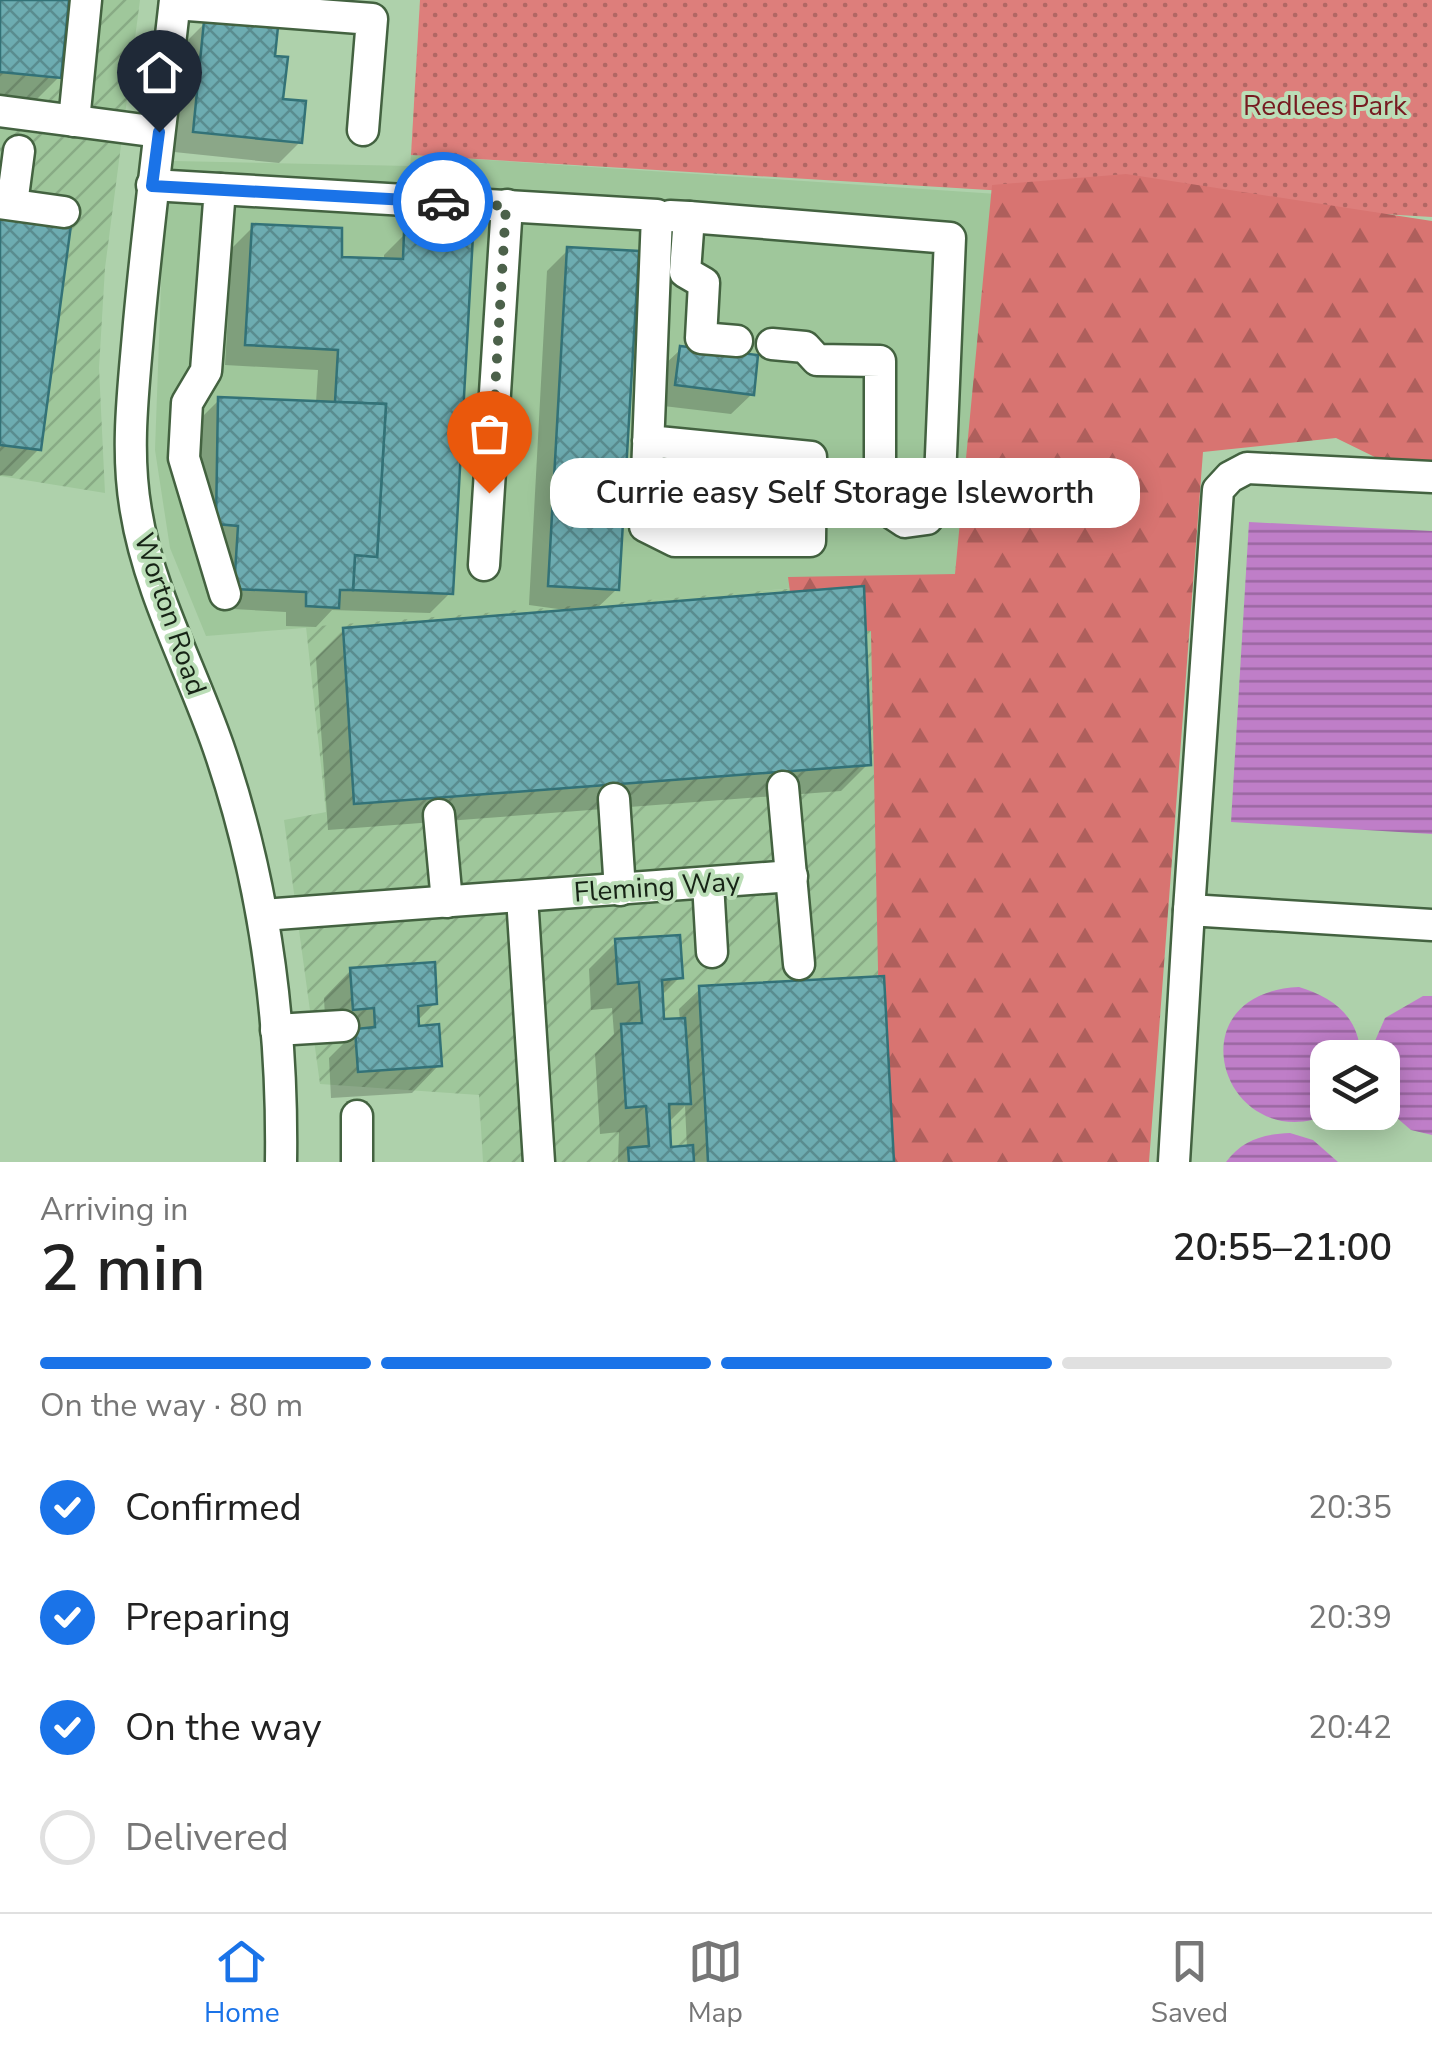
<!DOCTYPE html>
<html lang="en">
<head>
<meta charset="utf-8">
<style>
	body { margin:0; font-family:"Nunito Sans",sans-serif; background:#f2f2f2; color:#222; height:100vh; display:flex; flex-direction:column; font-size:38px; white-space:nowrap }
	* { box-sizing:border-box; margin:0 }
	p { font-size:32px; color:#767676 }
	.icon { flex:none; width:55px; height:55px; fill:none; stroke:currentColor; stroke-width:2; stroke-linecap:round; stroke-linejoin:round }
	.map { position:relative; height:1162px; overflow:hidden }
	.panel { display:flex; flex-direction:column; background:#fff; flex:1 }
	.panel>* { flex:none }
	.buttons { position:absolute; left:1310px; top:1040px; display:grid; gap:20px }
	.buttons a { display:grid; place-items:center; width:90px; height:90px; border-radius:20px; background:#fff; box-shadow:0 5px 25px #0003; font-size:50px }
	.pin { position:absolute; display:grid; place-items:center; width:85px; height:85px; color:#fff; margin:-102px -42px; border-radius:50% 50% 50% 0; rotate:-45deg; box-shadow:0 0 10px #0007 }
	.pin .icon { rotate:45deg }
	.courier { position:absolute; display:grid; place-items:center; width:100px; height:100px; margin:-50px; border:8px solid #1a73e8; border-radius:50%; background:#fff; color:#222; box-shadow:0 2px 12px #0007 }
	.bubble { position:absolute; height:70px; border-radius:30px; background:#fff; box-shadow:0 5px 25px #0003; font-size:32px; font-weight:600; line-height:70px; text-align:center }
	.overview em { font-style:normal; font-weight:600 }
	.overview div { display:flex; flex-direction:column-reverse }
	.overview { display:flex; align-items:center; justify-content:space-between; height:170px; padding:0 40px }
	h1 { font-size:65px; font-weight:600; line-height:75px }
	.bar { display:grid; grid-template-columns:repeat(4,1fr); gap:15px 10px; align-content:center; height:120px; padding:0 40px }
	.bar i { height:12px; border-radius:8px; background:#e0e0e0 }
	.bar .selected { background:#1a73e8 }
	.bar p { grid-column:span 4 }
	ol { padding:0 40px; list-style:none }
	li { display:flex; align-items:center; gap:30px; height:110px }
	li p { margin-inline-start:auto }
	li .icon { padding:10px; border-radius:50%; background:#1a73e8; color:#fff; stroke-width:4 }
	li:last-child { color:#767676 }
	li i { width:55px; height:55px; border:5px solid #e0e0e0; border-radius:50% }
	.tabs { display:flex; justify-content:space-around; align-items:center; height:140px; border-top:2px solid #e0e0e0; background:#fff; font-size:28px; color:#767676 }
	.tabs a { display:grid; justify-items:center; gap:5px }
	.tabs .selected { color:#1a73e8 }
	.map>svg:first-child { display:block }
	.built { fill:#9fc79b }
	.industrial { fill:url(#industrial-furrows) }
	.green { fill:url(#green-dots) }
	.forest { fill:url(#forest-firs) }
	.water { fill:url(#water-rules) }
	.shadow { fill:#0003; fill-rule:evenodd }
	.building { fill:url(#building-cross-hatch); stroke:#337277; stroke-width:2.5 }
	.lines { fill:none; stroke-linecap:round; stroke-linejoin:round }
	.minor-casing { stroke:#436240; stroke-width:35 }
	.minor { stroke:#fff; stroke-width:30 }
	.done { stroke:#4c614a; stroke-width:10; stroke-dasharray:0 18 }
	.route { stroke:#1a73e8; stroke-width:12 }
	.labels { text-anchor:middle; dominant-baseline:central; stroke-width:8; stroke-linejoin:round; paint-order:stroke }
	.park-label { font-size:28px; fill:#761b20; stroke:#bbdeb7 }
	.street-label { font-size:28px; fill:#172416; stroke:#bbdeb7 }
</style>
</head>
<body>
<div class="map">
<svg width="1432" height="1162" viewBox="0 0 1432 1162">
	<defs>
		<pattern id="industrial-furrows" width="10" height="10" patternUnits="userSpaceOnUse" patternTransform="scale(2.5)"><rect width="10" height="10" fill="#9fc79b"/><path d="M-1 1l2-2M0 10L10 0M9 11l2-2" fill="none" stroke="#88ab85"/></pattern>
		<pattern id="green-dots" width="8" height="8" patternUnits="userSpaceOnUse" patternTransform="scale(2.5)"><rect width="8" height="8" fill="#dd7e7b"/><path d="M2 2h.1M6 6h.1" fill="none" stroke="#b26764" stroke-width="1.8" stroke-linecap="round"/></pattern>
		<pattern id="forest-firs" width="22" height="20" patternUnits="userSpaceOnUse" patternTransform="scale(2.5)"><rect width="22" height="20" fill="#d87471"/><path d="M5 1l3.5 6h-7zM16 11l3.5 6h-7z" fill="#ae5f5c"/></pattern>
		<pattern id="water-rules" width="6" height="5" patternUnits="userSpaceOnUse" patternTransform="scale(2.5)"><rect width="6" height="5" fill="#bf7ec8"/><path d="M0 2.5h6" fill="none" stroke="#9a67a1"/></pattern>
		<pattern id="building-cross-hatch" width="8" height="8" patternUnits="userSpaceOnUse" patternTransform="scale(2.5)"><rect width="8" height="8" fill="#6dacb1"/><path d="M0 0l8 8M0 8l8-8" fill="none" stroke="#598c8f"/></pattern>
	</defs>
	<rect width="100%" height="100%" fill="#aed1ab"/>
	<!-- built -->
	<polygon class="built" points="411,155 997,194 969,574 206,636 170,548 155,450 162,258 174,161 410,166"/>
	<!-- industrial -->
	<g class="industrial">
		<polygon points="0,0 140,0 105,268 99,368 105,493 0,476"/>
		<polygon points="888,581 908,1162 483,1162 479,1095 320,1084 284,820 326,812 306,627"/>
	</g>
	<!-- green -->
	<polygon class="green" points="420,0 1432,0 1432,217 411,155"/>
	<!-- forest -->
	<polygon class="forest" points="1126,174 1432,221 1432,485 1336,438 1203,452 1149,1162 882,1162 871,631 795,628 788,577 955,574 992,185"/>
	<!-- water -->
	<g class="water">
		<polygon points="1249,522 1432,531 1432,834 1231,822"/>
		<path d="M1299,987C1333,997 1361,1018 1360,1057L1328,1058V1112L1333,1113C1224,1162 1169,993 1299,987Z"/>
		<polygon points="1423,996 1432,996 1432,1135 1411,1130 1383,1106 1382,1058 1368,1057 1385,1018"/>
		<path d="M1290,1133L1313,1140L1338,1162H1226C1242,1140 1264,1134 1290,1133Z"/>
	</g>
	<!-- shadow -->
	<g class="shadow">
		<polygon points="0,0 66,0 59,77 32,104 0,101"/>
		<polygon points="205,23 272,59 281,101 300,142 279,163 174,152 184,44"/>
		<polygon points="0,218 39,449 12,476 0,475"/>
		<polygon points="253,227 339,259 384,261 384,255 405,234 450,593 430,613 332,610 316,627 286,626 286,612 215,608 218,546 197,544 198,421 219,400 316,403 318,370 225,365 232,248"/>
		<polygon points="568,250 617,589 595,610 868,764 841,791 328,830 316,658 344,631 580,612 529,605 547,271"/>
		<polygon points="681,349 752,394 731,414 655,405 660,369"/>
		<path d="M616,942L680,977L660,997L662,1022L680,1021L679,1009L700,989L891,1162H618L619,1132L600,1134L595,1054L614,1034L612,1008L591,1010L589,969ZM685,1106L687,1148L669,1150L668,1123Z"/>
		<polygon points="351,970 435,1003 417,1021 417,1028 439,1065 412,1093 331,1098 329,1058 348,1039 326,1036 324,998"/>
	</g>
	<!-- building -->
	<g class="building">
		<polygon points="0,0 69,0 61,78 0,72"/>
		<polygon points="204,21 278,27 275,56 288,57 283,99 306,101 302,143 193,132"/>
		<polygon points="0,216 71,225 41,450 0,445"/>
		<polygon points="252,224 342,228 342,257 403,259 404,232 473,235 453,594 353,590 355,555 377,557 386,404 335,402 338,350 245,345"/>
		<polygon points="567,247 639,251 619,590 548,586"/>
		<polygon points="680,346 758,355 754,395 675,385"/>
		<polygon points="218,397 386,404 377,557 355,555 353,590 340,590 339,608 306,606 306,592 234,589 238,526 216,524"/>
		<polygon points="864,586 871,765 354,804 343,628"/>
		<polygon points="680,935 683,978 662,980 664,1019 685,1018 691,1104 669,1104 671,1147 693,1145 694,1162 629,1162 628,1148 649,1146 646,1106 626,1108 621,1024 642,1023 639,982 618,984 615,939"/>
		<polygon points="435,962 437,1004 418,1006 419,1026 439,1024 442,1066 358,1072 355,1029 375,1027 374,1008 353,1010 350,968"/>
		<polygon points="884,976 894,1162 708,1162 699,986"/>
	</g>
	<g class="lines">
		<!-- minor casing -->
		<g class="minor-casing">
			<g id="minor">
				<path d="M175,0C163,108 149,215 139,323C134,385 125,449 136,511C149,592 191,668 218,746C264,879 283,1021 281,1162"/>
				<polyline points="175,4 372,19 363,130"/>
				<polyline points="0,111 159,132"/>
				<polyline points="74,121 86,0"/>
				<polyline points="152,185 220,189 206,371 187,403 184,458 225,594"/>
				<polyline points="220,189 657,215 645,526 675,541 810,541 811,457 648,441"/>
				<polyline points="0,203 64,212"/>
				<polyline points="12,204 19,151"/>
				<polyline points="670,216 689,217 685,272 704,283 701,338 737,341"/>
				<polyline points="689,217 950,238 939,503 927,519 905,522 887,510 880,489 880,361 817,360 805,347 772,344"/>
				<polyline points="646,503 811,514"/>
				<polyline points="484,565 507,205"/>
				<polyline points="783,787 799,964"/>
				<polyline points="614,799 620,890"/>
				<polyline points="439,815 447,902"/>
				<polyline points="708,883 712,952"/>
				<polyline points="522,897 539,1162"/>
				<polyline points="1189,910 1218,490 1230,477 1247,468 1432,477"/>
				<polyline points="263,915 792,876"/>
				<polyline points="276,1030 343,1026"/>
				<polyline points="357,1116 357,1162"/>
				<polyline points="1174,1162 1189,910 1432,925"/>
			</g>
		</g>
		<!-- minor -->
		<use href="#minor" class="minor"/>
	</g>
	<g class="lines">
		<!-- done -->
		<polyline class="done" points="443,202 506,206 489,493"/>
		<!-- route -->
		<polyline class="route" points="159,132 152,186 443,202"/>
	</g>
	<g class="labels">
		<!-- park labels -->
		<g class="park-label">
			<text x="1325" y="106">Redlees Park</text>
		</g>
		<!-- street labels -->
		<g class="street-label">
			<text transform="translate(170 614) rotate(71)">Worton Road</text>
			<text transform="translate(657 887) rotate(-4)">Fleming Way</text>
		</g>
	</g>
</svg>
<div class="buttons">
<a><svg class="icon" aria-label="layers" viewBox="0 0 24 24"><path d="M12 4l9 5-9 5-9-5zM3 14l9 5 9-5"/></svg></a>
</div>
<div class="pin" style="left:489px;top:493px;background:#ea580c"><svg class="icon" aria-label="bag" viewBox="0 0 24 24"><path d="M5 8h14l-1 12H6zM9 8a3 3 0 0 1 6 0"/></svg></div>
<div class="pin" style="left:159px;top:132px;background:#1f2937"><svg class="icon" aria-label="home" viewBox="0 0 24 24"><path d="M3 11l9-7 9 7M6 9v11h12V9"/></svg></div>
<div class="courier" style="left:443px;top:202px"><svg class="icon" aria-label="car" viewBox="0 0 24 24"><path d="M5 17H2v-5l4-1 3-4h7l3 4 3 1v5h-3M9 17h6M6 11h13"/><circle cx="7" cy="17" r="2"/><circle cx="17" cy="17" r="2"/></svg></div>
<div class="bubble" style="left:550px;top:458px;width:590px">Currie easy Self Storage Isleworth</div>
</div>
<section class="panel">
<div class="overview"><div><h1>2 min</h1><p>Arriving in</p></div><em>20:55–21:00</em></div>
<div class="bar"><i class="selected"></i><i class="selected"></i><i class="selected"></i><i></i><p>On the way · 80 m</p></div>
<ol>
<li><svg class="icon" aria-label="check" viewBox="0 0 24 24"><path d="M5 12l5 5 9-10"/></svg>Confirmed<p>20:35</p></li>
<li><svg class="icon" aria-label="check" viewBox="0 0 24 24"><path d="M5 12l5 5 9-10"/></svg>Preparing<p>20:39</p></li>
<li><svg class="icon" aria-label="check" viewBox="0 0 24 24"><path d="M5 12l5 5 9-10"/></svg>On the way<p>20:42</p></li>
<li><i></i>Delivered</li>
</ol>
</section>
<nav class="tabs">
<a class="selected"><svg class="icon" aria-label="home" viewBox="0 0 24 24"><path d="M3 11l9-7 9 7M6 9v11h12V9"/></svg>Home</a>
<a><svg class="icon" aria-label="map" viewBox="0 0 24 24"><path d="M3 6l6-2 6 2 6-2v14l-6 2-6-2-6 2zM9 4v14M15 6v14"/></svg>Map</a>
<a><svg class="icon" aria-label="saved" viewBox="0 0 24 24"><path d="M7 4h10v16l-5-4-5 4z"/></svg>Saved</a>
</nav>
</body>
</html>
